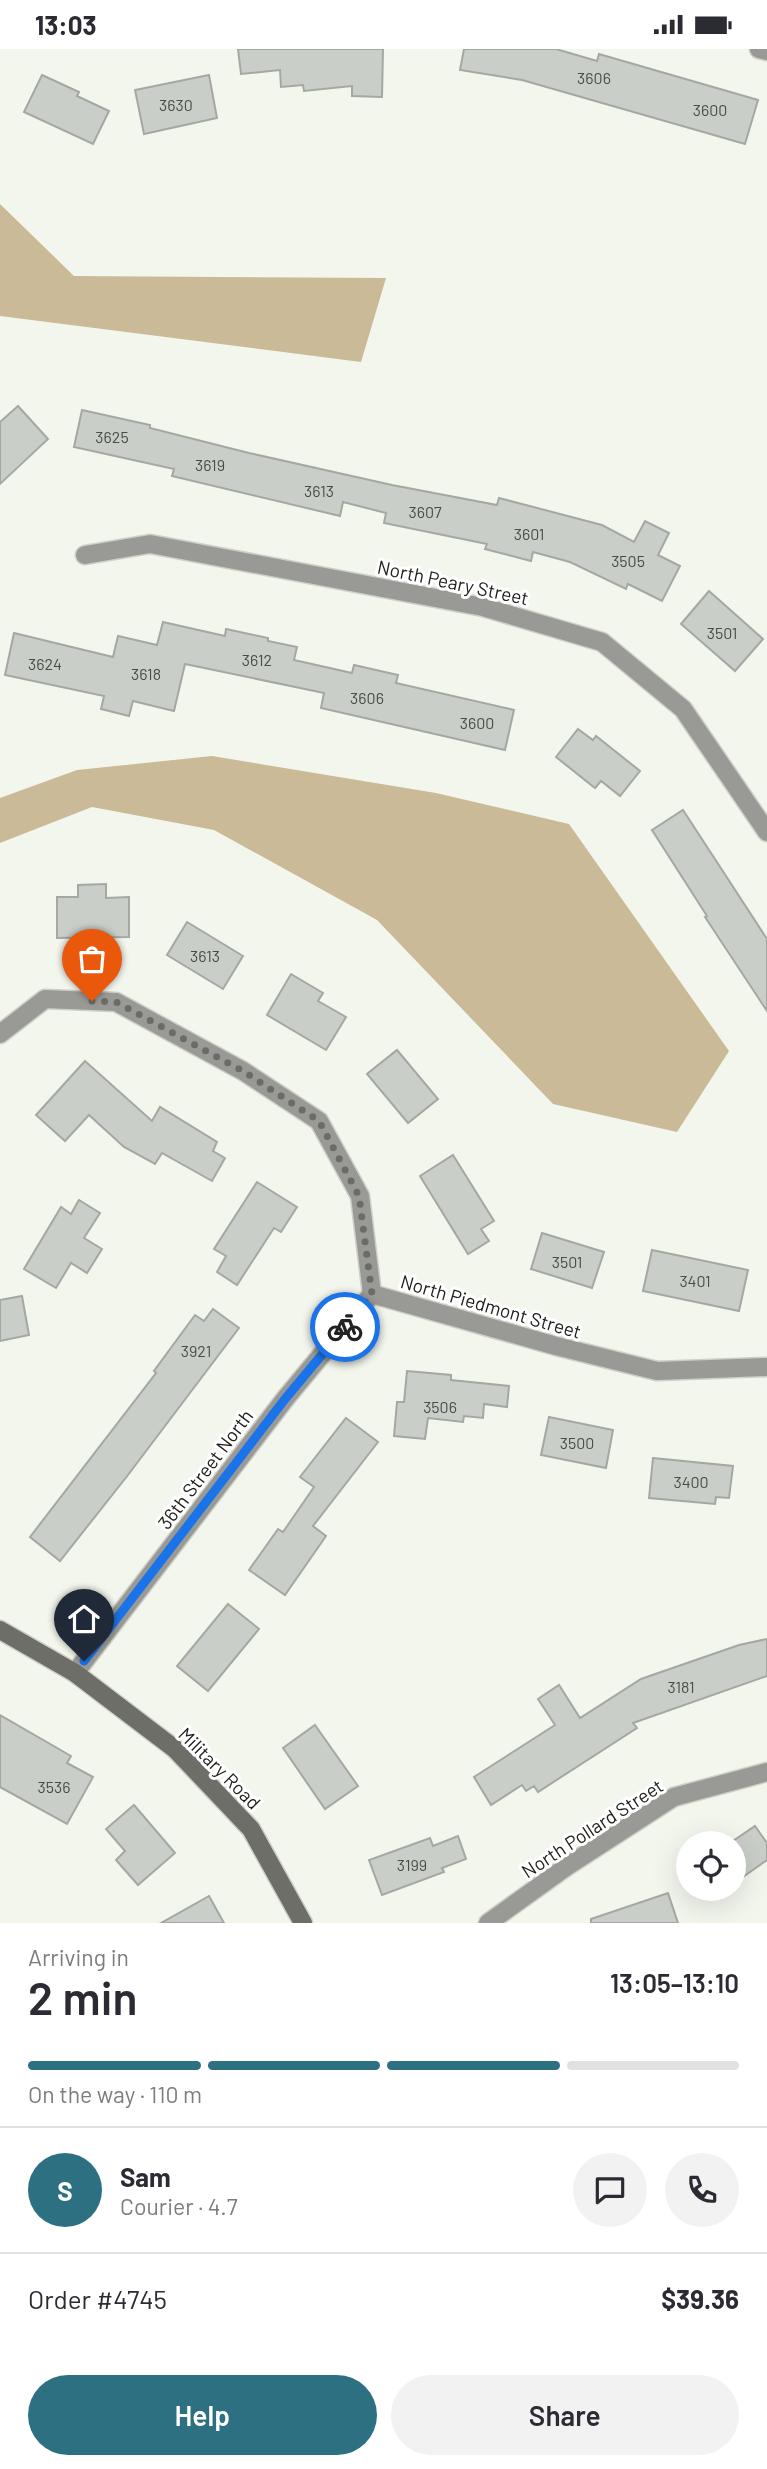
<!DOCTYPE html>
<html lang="en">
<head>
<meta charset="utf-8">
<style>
	body { margin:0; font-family:Barlow,sans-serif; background:#f2f2f3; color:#2b2b33; height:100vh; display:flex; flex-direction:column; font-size:26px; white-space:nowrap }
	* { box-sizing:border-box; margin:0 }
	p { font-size:23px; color:#7c7c81 }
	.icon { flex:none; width:38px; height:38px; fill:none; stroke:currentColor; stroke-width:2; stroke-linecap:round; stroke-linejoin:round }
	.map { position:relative; height:1874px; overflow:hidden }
	.panel { display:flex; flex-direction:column; background:#fff; flex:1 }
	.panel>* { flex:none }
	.controls { position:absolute; left:676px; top:1782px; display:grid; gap:14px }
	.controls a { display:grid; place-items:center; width:70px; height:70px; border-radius:50%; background:#fff; box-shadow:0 7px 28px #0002; font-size:35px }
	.pin { position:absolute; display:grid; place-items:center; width:60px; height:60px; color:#fff; margin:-72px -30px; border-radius:50% 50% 50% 0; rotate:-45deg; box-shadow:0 0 7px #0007 }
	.pin .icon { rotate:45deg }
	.courier { position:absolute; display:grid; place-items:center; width:70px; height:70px; margin:-35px; border:5px solid #1a73e8; border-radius:50%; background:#fff; color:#222; box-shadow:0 2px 9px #0007 }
	.headline em { font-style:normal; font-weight:600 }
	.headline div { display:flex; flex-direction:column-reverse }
	.headline { display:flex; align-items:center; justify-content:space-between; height:119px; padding:0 28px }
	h1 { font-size:46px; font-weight:600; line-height:52px }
	.bar { display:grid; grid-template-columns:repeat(4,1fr); gap:10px 7px; align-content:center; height:84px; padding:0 28px }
	.bar i { height:9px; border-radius:5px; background:#e1e1e2 }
	.bar .current { background:#2d7081 }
	.bar p { grid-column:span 4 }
	.line { display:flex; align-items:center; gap:18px; padding:0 28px; border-top:2px solid #e1e1e2 }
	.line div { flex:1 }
	.round { display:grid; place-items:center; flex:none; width:74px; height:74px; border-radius:37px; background:#f2f2f3 }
	.button { display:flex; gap:14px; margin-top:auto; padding:14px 28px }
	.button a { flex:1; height:80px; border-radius:42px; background:#2d7081; color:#fff; font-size:28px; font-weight:600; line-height:80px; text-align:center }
	.button a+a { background:#f2f2f3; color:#2b2b33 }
	.status { display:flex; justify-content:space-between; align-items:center; height:49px; padding:0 35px; background:#fff; direction:ltr }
	.status svg { height:19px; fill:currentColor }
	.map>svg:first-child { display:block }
	.forest { fill:#caba97 }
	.building { fill:#c9cfc8; stroke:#a3a9a2; stroke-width:2 }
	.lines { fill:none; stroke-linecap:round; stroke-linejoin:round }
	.minor-casing { stroke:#cdd0c8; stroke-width:21 }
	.secondary-casing { stroke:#cdd0c8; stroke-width:21 }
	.minor { stroke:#999995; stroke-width:18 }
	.secondary { stroke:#6e6e68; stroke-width:18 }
	.done { stroke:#6a6c66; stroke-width:7; stroke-dasharray:0 12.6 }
	.route { stroke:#1a73e8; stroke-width:9 }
	.labels { text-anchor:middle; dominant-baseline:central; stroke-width:6; stroke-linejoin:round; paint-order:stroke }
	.number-label { font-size:16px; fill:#4a4c48 }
	.street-label { font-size:19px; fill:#20211e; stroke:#fff }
</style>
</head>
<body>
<div class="status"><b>13:03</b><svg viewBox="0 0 49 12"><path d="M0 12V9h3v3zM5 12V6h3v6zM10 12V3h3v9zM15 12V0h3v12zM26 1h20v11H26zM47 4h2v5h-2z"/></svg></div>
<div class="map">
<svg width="767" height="1874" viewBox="0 0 767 1874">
	<rect width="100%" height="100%" fill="#f3f6ed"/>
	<!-- forest -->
	<g class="forest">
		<polygon points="0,155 74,227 386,229 361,313 0,267"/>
		<polygon points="212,707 436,744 569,775 729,1002 677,1083 553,1055 377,871 214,781 92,758 0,794 0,749 77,721"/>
	</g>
	<!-- building -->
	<g class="building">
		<polygon points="238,0 383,0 382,48 352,47 352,37 304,42 303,36 281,38 280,21 241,25"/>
		<polygon points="464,0 556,0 597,12 599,5 758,51 745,95 522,31 460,21"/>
		<polygon points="42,26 79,43 77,47 109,62 93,95 24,63"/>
		<polygon points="209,26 217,69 144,85 135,41"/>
		<polygon points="18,357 48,390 0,435 0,373"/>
		<polygon points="82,361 150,376 150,379 249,404 392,436 497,456 499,449 602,476 634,493 645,472 669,484 658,506 680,517 662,552 628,535 626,540 570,513 533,503 531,512 485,500 487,495 384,474 386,464 343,453 340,467 172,427 174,420 74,398"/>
		<polygon points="709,542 763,590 735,622 681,575"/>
		<polygon points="163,573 225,587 226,580 268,589 268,592 297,598 294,611 352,624 354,616 398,626 396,634 514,661 505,701 321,659 324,644 185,615 174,662 133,652 129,667 101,660 104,647 5,626 14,584 113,608 118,587 157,596"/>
		<polygon points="578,680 593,691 596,687 640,722 620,747 601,732 595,739 556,708"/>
		<polygon points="683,761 767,890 767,962 705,868 707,867 652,781"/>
		<polygon points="106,835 106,849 129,848 129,888 57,889 57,848 78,848 78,836"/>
		<polygon points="187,873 243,907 223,940 167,906"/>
		<polygon points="291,925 323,944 318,952 346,968 326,1001 267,966"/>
		<polygon points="397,1001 438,1050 408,1074 367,1025"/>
		<polygon points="85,1012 152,1072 160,1058 217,1093 213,1102 225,1109 212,1132 162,1104 155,1115 124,1098 89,1066 65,1092 36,1066"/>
		<polygon points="453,1106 494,1172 481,1180 489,1192 468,1205 420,1127"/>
		<polygon points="257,1133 297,1158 281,1183 274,1179 237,1236 217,1223 226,1207 214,1200"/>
		<polygon points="79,1151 100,1164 84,1189 102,1200 87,1224 71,1214 56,1239 24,1220 61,1158 71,1165"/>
		<polygon points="542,1184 604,1203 592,1239 531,1220"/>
		<polygon points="652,1201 748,1221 739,1262 643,1242"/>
		<polygon points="22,1247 29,1286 0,1292 0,1251"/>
		<polygon points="213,1260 239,1279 128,1426 60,1512 30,1488 156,1324 154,1322 195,1266 204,1272"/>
		<polygon points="407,1322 451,1326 451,1331 509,1337 507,1358 484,1355 483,1369 464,1367 463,1373 428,1369 425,1390 394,1387 397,1353 404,1353"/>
		<polygon points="549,1368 613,1381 606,1419 541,1406"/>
		<polygon points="346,1369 378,1393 313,1477 326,1487 285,1546 249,1521 278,1480 283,1483 314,1438 300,1428"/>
		<polygon points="653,1409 733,1417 729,1449 716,1448 715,1455 649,1449"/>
		<polygon points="228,1555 259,1580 208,1642 177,1617"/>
		<polygon points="767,1590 767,1627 633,1674 637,1679 538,1743 534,1737 526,1742 522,1736 491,1756 474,1728 555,1676 538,1650 559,1636 580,1669 641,1630 739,1596"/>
		<polygon points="0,1666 71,1707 67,1714 93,1728 67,1775 0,1738"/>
		<polygon points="315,1676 358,1737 325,1760 283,1699"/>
		<polygon points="134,1756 175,1804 138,1836 116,1811 125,1802 106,1780"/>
		<polygon points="755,1777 767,1794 767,1811 733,1835 733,1792"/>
		<polygon points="458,1787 466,1810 442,1819 444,1823 382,1846 369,1811 430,1789 433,1797"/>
		<polygon points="668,1844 678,1874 591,1874 591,1870"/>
		<polygon points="209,1847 224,1874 161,1874"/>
	</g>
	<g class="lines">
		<!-- minor casing -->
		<g class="minor-casing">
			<g id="minor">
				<polyline points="759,0 767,2"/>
				<polyline points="85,506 150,495 483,558 602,593 683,660 767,783"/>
				<polyline points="0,985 45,950 116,953 243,1022 319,1072 360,1147 372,1245"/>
				<polyline points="372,1245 556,1297 657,1322 767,1318"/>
				<polyline points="75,1624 285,1350 372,1245"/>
				<polyline points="488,1874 566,1818 674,1748 767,1723"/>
			</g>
		</g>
		<!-- secondary casing -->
		<g class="secondary-casing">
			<polyline id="secondary" points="0,1581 75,1624 175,1700 251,1780 303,1874"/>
		</g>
		<!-- minor -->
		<use href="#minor" class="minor"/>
		<!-- secondary -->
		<use href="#secondary" class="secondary"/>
	</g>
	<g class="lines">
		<!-- done -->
		<polyline class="done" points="92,952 116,953 243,1022 319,1072 359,1147 372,1245 345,1278"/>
		<!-- route -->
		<polyline class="route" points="84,1612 285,1350 345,1278"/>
	</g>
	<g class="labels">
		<!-- number labels -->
		<g class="number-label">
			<text x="594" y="28">3606</text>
			<text x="176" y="55">3630</text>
			<text x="710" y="60">3600</text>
			<text x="112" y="387">3625</text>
			<text x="210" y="415">3619</text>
			<text x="319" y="441">3613</text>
			<text x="425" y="462">3607</text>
			<text x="529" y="484">3601</text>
			<text x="628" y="511">3505</text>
			<text x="722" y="583">3501</text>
			<text x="257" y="610">3612</text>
			<text x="45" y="614">3624</text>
			<text x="146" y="624">3618</text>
			<text x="367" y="648">3606</text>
			<text x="477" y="673">3600</text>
			<text x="205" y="906">3613</text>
			<text x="567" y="1212">3501</text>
			<text x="695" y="1231">3401</text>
			<text x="196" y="1301">3921</text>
			<text x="440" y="1357">3506</text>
			<text x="577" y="1393">3500</text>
			<text x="691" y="1432">3400</text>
			<text x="681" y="1637">3181</text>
			<text x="54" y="1737">3536</text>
			<text x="412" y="1815">3199</text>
		</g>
		<!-- street labels -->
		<g class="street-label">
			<text transform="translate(453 533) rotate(12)">North Peary Street</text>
			<text transform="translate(491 1257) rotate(16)">North Piedmont Street</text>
			<text transform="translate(205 1420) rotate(-53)">36th Street North</text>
			<text transform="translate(220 1719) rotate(45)">Military Road</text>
			<text transform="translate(592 1779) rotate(-33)">North Pollard Street</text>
		</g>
	</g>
</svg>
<div class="controls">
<a><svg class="icon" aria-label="locate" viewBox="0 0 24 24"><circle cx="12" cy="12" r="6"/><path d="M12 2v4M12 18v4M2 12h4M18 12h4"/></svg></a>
</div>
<div class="pin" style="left:92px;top:952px;background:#ea580c"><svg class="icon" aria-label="bag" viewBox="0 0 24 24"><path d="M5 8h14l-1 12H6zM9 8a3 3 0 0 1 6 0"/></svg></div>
<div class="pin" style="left:84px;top:1612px;background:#1f2937"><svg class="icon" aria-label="home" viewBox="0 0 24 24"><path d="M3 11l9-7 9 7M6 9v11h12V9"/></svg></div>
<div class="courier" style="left:345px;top:1278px"><svg class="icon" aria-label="bike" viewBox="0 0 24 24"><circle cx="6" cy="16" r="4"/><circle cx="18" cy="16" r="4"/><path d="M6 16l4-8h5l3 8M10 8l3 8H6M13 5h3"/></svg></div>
</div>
<section class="panel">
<div class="headline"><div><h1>2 min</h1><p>Arriving in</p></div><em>13:05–13:10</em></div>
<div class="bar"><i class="current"></i><i class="current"></i><i class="current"></i><i></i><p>On the way · 110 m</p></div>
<div class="line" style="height:126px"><b class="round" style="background:#2d7081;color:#fff">S</b><div><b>Sam</b><p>Courier · 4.7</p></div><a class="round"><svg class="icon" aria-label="chat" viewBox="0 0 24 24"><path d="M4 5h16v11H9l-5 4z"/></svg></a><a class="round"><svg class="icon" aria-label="phone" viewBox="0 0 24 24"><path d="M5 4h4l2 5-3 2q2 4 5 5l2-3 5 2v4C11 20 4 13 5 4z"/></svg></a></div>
<div class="line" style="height:91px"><div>Order #4745</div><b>$39.36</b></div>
<div class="button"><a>Help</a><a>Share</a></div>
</section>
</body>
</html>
